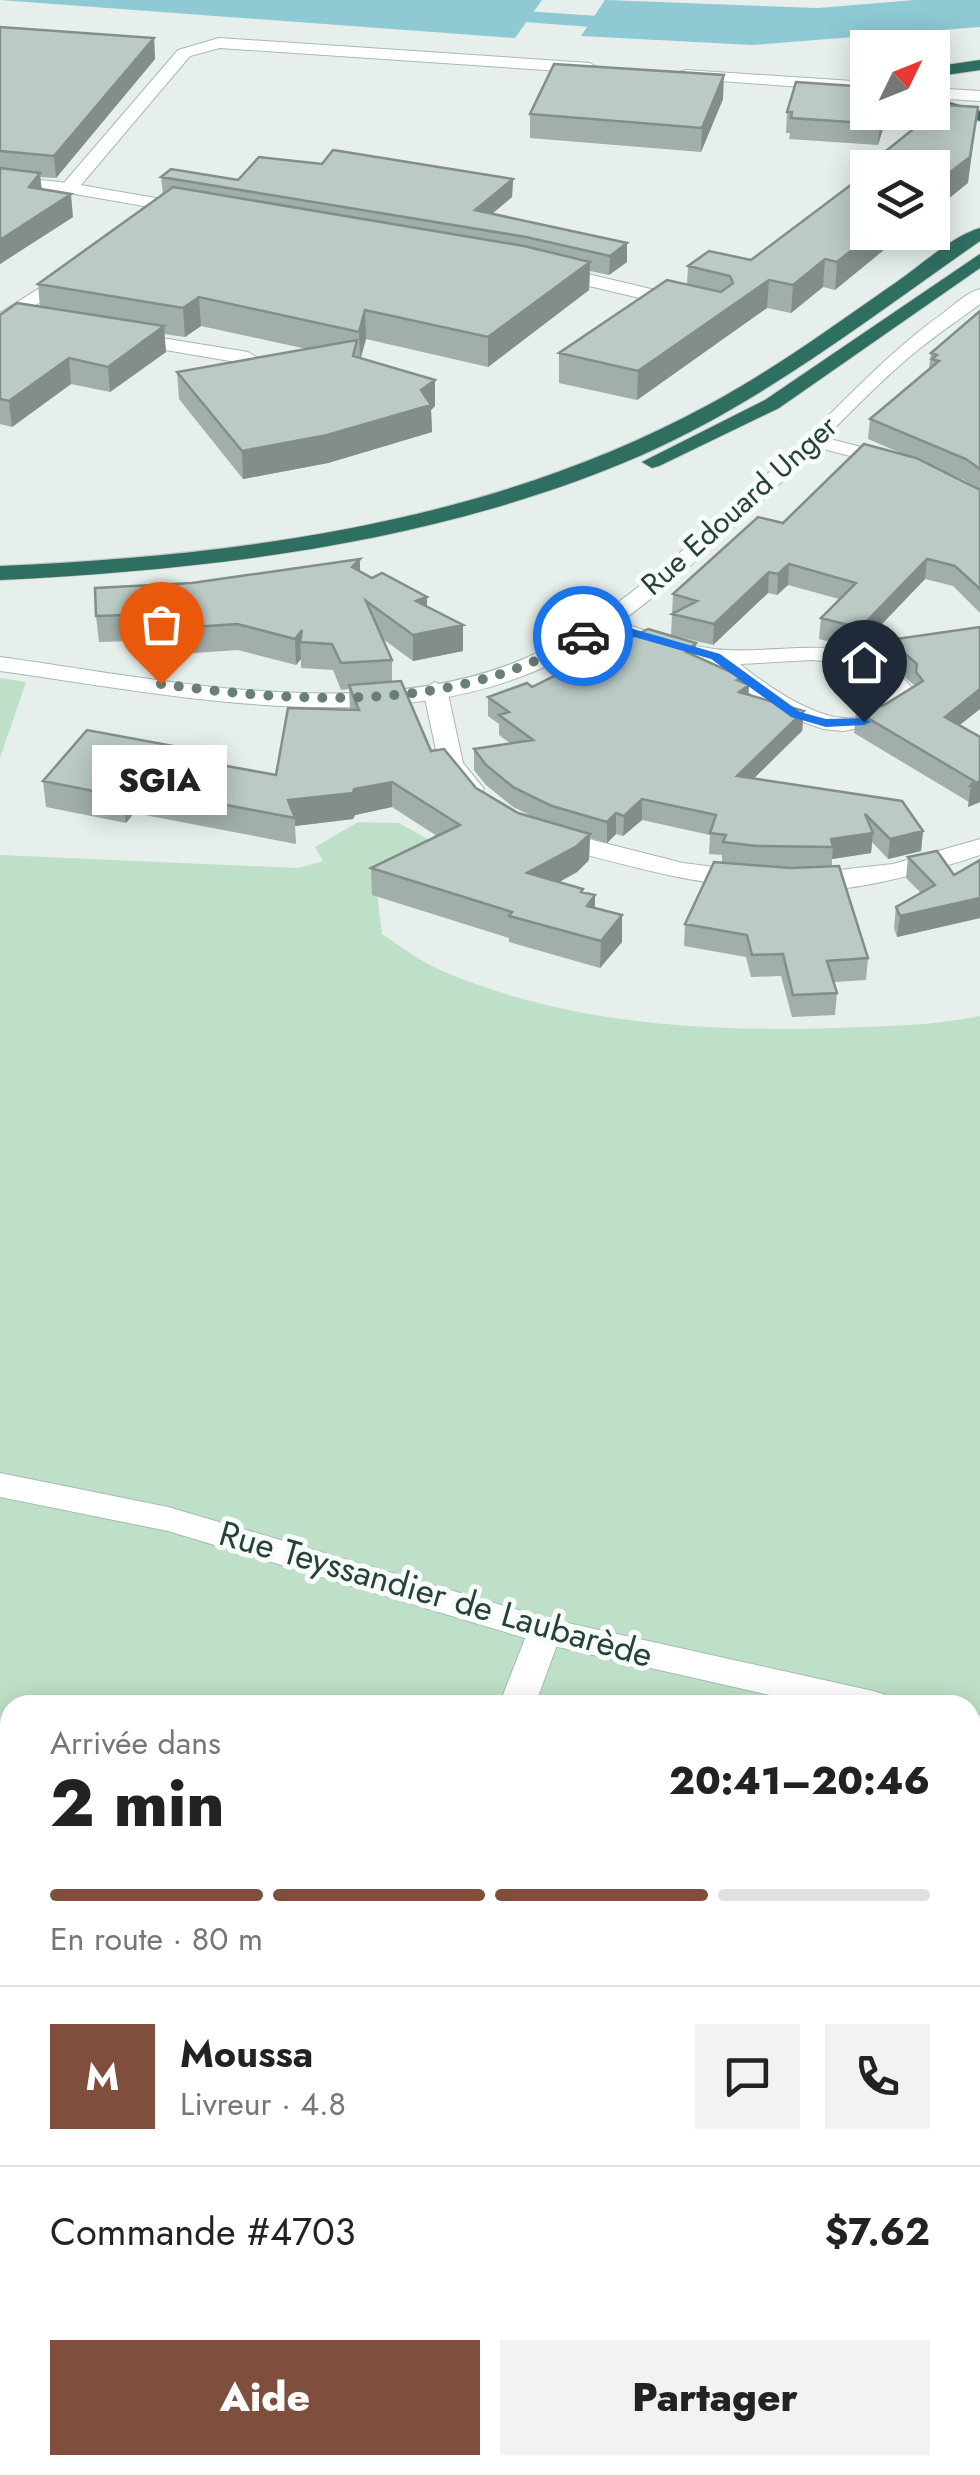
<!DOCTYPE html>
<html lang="fr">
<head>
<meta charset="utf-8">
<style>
	:root { --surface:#fff; --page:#f2f2f2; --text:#222; --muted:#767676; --line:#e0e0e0; --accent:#804e3d }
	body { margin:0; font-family:Jost,sans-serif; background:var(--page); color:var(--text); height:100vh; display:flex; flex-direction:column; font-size:38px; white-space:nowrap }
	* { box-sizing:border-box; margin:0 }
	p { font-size:32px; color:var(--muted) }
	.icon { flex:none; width:55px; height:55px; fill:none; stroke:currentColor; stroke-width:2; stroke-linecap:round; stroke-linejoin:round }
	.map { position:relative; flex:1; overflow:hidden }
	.panel { position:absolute; left:0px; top:1695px; width:980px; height:780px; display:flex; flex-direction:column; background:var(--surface); border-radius:30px 30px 0 0; box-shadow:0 5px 25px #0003 }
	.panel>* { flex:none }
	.needle { width:65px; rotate:47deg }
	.controls { position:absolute; left:850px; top:30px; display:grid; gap:20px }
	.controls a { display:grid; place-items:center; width:100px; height:100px; border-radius:0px; background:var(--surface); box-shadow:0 5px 25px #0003; font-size:50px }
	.pin { position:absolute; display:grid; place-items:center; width:85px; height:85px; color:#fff; margin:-102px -42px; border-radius:50% 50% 50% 0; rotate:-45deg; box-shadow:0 0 10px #0007 }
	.pin .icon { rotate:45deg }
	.courier { position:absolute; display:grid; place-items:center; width:100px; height:100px; margin:-50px; border:8px solid #1a73e8; border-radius:50%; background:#fff; color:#222; box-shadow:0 2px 12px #0007 }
	.bubble { position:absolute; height:70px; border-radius:0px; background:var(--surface); box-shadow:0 5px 25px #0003; font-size:32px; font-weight:800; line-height:70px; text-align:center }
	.head em { font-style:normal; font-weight:800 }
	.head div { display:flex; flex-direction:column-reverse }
	.head { display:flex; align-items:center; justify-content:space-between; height:170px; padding:0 50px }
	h1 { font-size:65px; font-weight:800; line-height:75px }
	.bar { display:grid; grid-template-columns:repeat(4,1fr); gap:15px 10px; align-content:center; height:120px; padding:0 50px }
	.bar i { height:12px; border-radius:8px; background:var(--line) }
	.bar .selected { background:var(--accent) }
	.bar p { grid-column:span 4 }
	.line { display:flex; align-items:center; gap:25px; padding:0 50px; border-top:2px solid var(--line) }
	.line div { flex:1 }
	.round { display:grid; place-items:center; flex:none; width:105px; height:105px; border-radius:0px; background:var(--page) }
	.primary-button { display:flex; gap:20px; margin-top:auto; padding:20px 50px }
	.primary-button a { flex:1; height:115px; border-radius:0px; background:var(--accent); color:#fff; font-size:40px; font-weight:800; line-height:115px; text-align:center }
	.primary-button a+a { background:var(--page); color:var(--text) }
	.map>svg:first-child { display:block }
	.green { fill:#bfe0c8; fill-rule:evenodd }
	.water { fill:#8ec9d4 }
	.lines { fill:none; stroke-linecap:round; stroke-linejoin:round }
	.canal { fill:#8ec9d4; fill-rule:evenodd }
	.street-casing { stroke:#a8b8b2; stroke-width:2 }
	.secondary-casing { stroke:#a4bbb3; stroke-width:2 }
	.highway-casing { stroke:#c2cac8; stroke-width:2 }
	.street { fill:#fff; fill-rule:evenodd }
	.secondary { fill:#fff; fill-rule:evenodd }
	.highway { fill:#2f6f62; fill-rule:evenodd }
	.wall { fill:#a1aea9; fill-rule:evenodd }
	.shaded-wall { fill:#838d89 }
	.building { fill:#bbcac4; stroke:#838d89; stroke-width:2.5 }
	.route { fill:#1a73e8 }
	.done { stroke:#687f78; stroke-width:10; stroke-dasharray:0 18 }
	.labels { text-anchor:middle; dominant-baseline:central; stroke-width:10; stroke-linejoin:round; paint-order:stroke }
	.far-street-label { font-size:30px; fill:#24423a; stroke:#f7fbf9 }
	.street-label { font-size:35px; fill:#24423a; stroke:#f7fbf9 }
</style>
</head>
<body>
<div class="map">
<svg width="980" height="2475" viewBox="0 0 980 2475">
	<rect width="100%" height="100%" fill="#e6efeb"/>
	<path class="green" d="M0 678 26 682 0 758Z
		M358 822 399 823 444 848 377 893 382 934C400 946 420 961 440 970 565 1024 702 1032 836 1028 885 1026 932 1026 980 1016V2475H0V855L299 868 323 861 315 847ZM10 1705H970V2465H10Z"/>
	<path class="water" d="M0 0H542L515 38Z
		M605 0 818 8 915 0H980V27L753 45 581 36Z"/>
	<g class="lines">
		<path class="canal" d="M477 8 644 19 654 25 644 31 470 18 467 14 470 10Z"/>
		<g class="street-casing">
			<path id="street" d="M0 176 69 183 190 204 199 209 190 214 69 193 0 186Z
				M550 265 693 299 695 303 686 309 543 275V267Z
				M73 267 80 269V277L0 328V313Z
				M125 332 248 352 258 358 248 364 118 342V334Z
				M814 435 901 457 904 461 894 467 807 445 804 441Z
				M602 617C640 627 675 644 714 649 781 657 863 625 912 688L901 711 880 724 843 731 823 729 775 712 708 662 594 629 591 624ZM812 660C844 662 864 669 888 689 862 756 772 690 740 664Z
				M435 682 447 689 463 763 484 789 481 794H463L439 764 423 689Z
				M553 830 683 863 747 871 760 879C741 901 578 852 544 843L540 838 544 833Z
				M980 839V855C949 866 811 907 790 882L803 874 893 864Z
				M545 1618 557 1622 562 1631 535 1705H499L528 1631 533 1622Z
				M130 2465H177L173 2475H126Z"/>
		</g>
		<g class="secondary-casing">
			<path id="secondary" d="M219 38 590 63 598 68 590 73 220 48 190 56 75 192H63V184L178 50Z
				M686 70 868 82V92L680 78V72Z
				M932 88 980 91V101L932 98Z
				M980 289V304C956 322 930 339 907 359 850 408 801 466 745 517 688 568 627 625 559 660 394 744 174 695 0 671V657C167 680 378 728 537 653 622 612 722 516 792 451 842 404 886 354 942 314 954 305 966 293 980 289Z
				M0 1473 168 1507 545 1618 873 1691 886 1695 891 1705H814L545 1644 168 1531 0 1497Z
				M970 1713 980 1715V1743L970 1741Z"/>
		</g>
		<g class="highway-casing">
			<path id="highway" d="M980 60V70L932 77V67Z
				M932 97 980 111V121L932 107Z
				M980 228V241C871 317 764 401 642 455 439 543 218 569 0 580V566C244 555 490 523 708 405 775 369 836 324 898 281 923 264 952 236 980 228Z
				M980 254V268L779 408 659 466 652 468 642 462 765 400Z"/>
		</g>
		<use href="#street" class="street"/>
		<use href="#secondary" class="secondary"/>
		<use href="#highway" class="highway"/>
	</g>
	<path class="wall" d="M0 27 154 38 155 59 56 178 40 177 42 189 73 217 0 264Z
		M723 99 701 152 530 138V114Z
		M787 112H888L878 145 789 139 790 133H786Z
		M322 164 513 179 512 197 493 213 627 243V262L609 275 590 271 589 290 488 367 366 339 360 358 435 406 431 410 432 432 328 463 243 479 179 399 177 372 307 349 201 326 185 337 164 334 166 352 110 392 71 384 12 427 0 424V315L40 307 38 284 163 195 161 177 238 180Z
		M868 172 835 290 823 287 791 313 767 308 637 400 559 383V353L687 284 688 266 751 260Z
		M980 311V613L953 586 925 579 858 649 819 639 821 618 839 599 788 585 777 595 768 593 713 645 671 635 673 594 783 523 910 457 868 439 870 419 929 368 931 353ZM927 464 964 480 979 490Z
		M360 559V571L372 578 427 597V606L463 651 413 661 383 639 392 660V682L431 751 476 788 518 813 536 818 513 807 486 785 474 770V749L511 744 499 735V724L488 716V697L695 656 749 685 748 695 804 711 802 731 754 778 923 831 921 851 888 859 872 842 871 853 832 859V867L868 958 866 980 834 982 837 993 835 1015 792 1017 781 976 751 977 746 957 684 946 685 924 722 862V855L709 854 710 835 642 820 623 836 616 834 607 843 590 838 589 860 577 872 559 882 583 889V892L595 895V908L622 915V942L600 968 509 942V938L372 895 371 868 437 836 392 807 355 815 353 819 295 826 296 844 134 813 126 823 46 807 43 781 206 752V762L276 775 350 710 349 689 341 690 333 670 301 668V659L296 665 238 650 166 655 164 640 99 642 96 616 192 583Z
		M889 640 980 709 959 725 980 737V802L968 807 969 802 854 733 856 711 884 705 914 687V685L887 662Z
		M908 857 954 875 980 860V918L897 937 894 928 896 907 921 893 906 878Z"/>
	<path class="shaded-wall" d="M154 38 155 59 56 178 54 156Z
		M724 75 723 99 701 152 702 128Z
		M978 107 968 183 932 212V186Z
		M883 112H888L878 145 880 124Z
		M40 173 42 196 29 187Z
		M513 179 512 197 475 228V210Z
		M71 194 73 217 0 264V240Z
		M874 232H906L835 290 837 262Z
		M627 243V262L609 275 610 256Z
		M825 259 823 287 791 313 793 285Z
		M590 262 589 290 488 367V337Z
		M769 280 767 308 637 400 638 371Z
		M199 297 201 326 185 337 183 308Z
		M365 310 366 339 360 361 359 332Z
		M164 326 166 352 110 392 108 367Z
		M69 358 71 384 12 427 9 401Z
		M435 380V406L431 410 432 432 328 463 243 479 242 451 421 390Z
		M360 559V584L352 567Z
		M927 559 925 579 858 649 860 628Z
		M789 564 788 585 777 595 778 574Z
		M769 572 768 593 713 645 714 624Z
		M427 597V622L416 601Z
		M463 625V651L413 661V635Z
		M302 630 300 642 301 659 296 665 295 639Z
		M696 643 695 662 686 652Z
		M742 677 741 690 749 685 748 705 738 712 737 680Z
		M980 689V709L942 739 945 717Z
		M804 711 802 731 736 796 737 776Z
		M980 781V802L968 807 971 785Z
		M392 782V807L355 815 353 819 295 826V818L288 800Z
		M131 787 134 813 126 823 123 797Z
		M642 799V820L623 836 624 816Z
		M616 813V834L607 843V822Z
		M923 831 921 851 888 859 890 839Z
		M873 833 871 853 832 859 833 847 831 839Z
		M590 834 589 860 577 872 527 900V873Z
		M595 895V922L587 906Z
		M980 898V918L897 937 900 916Z
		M622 915V942L600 968 601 941Z"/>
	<path class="building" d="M0 27 154 38 54 156 0 151Z
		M554 64 724 75 702 128 530 114Z
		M796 82 868 87V112H883L880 124 791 118 792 112H787Z
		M943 105 978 107 970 157 932 186V168H873L877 165 871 163Z
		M333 150 513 179 475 210 627 243 610 256 526 237 161 177 171 169 238 180 259 157 322 164Z
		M0 168 40 173 29 187 71 194 0 240Z
		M868 172V232H874L837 262 825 259 793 285 769 280 638 371 559 353 667 280 721 292 733 283 730 276 688 266 709 251 751 260Z
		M173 187 524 246 590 262 488 337 365 310 359 332 199 297 183 308 38 284Z
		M17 303 164 326 108 367 69 358 9 401 0 399V315Z
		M980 311V469L966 459 870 419 939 361 932 359 937 355 931 353Z
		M357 340 353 356 435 380 421 390 431 405 327 435 242 451 177 372Z
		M864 444 916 458 980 490V589L955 566 927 559 860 628 821 618 856 583 789 564 778 574 769 572 714 624 672 614 697 601 673 594 758 517 783 523Z
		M360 559 352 567 372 578 382 573 427 597 416 601 463 625 413 635 366 601 392 660 341 663 332 644 300 642 302 630 295 639 237 624 164 629 162 614 96 616 95 588 192 583Z
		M980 627V689L945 717 980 737V781L971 785 974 781 856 711 884 705 923 681 916 672 917 664 889 640Z
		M648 629 696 643 686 652 742 677 737 680 749 685 739 692 804 711 737 776 902 801 923 831 890 839 865 814 873 833 831 839 833 847 757 846 723 842 726 835 710 833 716 815 642 799 624 816 616 813 607 822 552 806 513 787 486 765 474 749 533 740 499 715 509 712 488 697 527 683 532 687Z
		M401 681 431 751 444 749 476 788 518 813 590 834 577 846 527 873 583 889 581 892 595 895 587 906 622 915 601 941 509 916 512 912 371 868 460 825 392 782 354 789 353 793 288 800 295 818 131 787 123 797 43 781 87 730 206 752 199 761 276 775 288 708 359 710 349 685Z
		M937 851 954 875 980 860V898L900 916 896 907 935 885 908 857Z
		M714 862 791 868 839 866 868 958 827 961 837 993 793 995 783 954 752 955 747 935 685 924Z"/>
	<path class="route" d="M602 620 720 654 800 712 826 719 864 718 871 722 864 725 826 727 791 717 711 659 603 628 587 638 576 636Z"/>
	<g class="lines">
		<path class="done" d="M161 684C301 703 457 714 583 636"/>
	</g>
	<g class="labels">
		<g class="far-street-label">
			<text transform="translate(739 505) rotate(-42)">Rue Edouard Unger</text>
		</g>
		<g class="street-label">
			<text transform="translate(436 1594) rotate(16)">Rue Teyssandier de Laubarède</text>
		</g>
	</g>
</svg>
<div class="controls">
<a><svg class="needle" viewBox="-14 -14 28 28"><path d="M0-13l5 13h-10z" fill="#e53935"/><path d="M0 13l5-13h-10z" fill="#767676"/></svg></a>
<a><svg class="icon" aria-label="layers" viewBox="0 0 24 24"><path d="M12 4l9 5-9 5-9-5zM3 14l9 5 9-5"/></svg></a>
</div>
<div class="pin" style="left:161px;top:684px;background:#ea580c"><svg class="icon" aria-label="bag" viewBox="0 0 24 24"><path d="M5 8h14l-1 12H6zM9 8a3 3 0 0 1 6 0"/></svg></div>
<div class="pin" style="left:864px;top:722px;background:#1f2937"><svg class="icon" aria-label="home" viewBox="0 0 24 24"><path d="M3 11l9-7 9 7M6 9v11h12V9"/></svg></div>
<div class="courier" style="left:583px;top:636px"><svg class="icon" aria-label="car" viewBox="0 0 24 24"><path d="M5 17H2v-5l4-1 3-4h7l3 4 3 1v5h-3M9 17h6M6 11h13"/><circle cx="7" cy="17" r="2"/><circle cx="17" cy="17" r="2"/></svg></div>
<div class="bubble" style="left:92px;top:745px;width:135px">SGIA</div>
<section class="panel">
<div class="head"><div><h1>2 min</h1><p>Arrivée dans</p></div><em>20:41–20:46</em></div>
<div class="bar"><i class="selected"></i><i class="selected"></i><i class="selected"></i><i></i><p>En route · 80 m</p></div>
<div class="line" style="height:180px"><b class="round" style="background:var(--accent);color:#fff">M</b><div><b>Moussa</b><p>Livreur · 4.8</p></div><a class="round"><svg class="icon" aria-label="chat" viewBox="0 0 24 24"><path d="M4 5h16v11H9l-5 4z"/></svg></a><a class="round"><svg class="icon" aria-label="phone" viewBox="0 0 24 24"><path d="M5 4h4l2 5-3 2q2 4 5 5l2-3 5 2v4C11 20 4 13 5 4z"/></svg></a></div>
<div class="line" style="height:130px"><div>Commande #4703</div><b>$7.62</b></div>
<div class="primary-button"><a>Aide</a><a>Partager</a></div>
</section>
</div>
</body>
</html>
